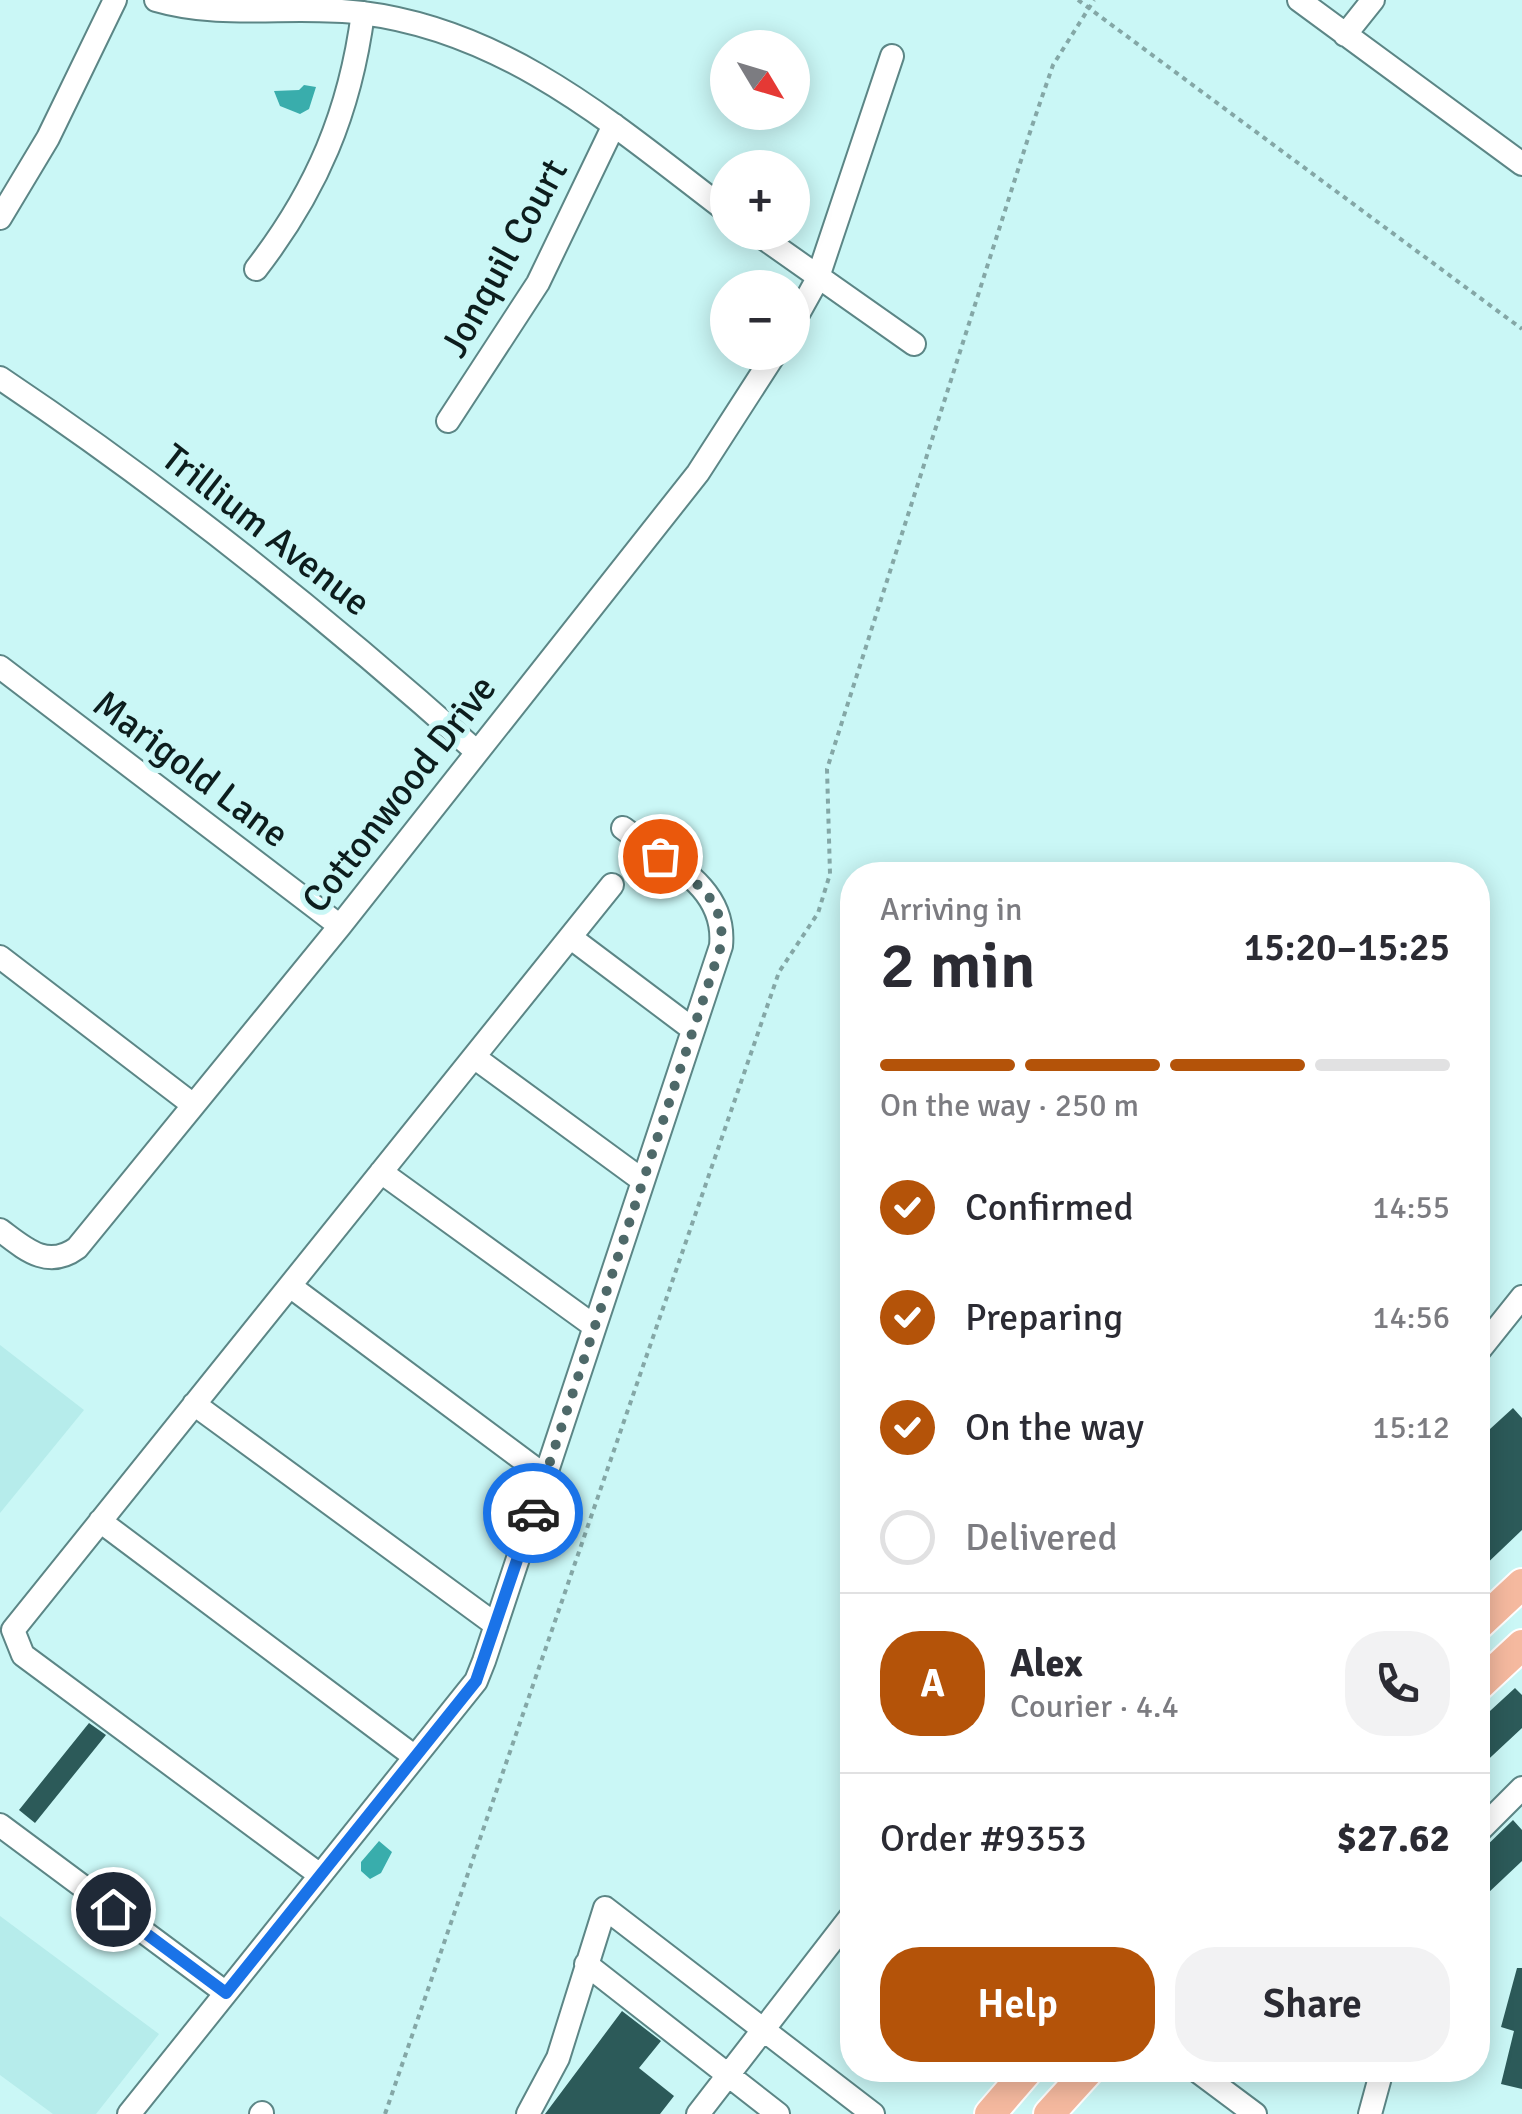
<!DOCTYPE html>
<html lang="en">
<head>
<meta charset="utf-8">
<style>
	:root { --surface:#fff; --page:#f2f2f3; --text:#2b2b33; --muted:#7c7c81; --line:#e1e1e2; --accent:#b45309 }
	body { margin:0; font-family:Signika,sans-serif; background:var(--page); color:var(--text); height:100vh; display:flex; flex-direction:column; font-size:38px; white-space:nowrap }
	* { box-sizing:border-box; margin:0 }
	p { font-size:32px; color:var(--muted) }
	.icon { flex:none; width:55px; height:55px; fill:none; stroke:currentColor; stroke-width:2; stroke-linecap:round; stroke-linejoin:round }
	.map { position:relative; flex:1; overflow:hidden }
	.side { position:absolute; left:840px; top:862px; width:650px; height:1220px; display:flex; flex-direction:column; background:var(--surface); border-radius:40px; box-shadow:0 5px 25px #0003 }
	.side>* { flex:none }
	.needle { width:65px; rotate:128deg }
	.buttons { position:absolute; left:710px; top:30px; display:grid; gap:20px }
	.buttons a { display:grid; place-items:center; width:100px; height:100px; border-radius:50%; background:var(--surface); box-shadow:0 5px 25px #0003; font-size:50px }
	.pin { position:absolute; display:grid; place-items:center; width:85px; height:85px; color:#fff; margin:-42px; border:5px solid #fff; border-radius:50%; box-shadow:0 2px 10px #0007 }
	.courier { position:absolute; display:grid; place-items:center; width:100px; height:100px; margin:-50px; border:8px solid #1a73e8; border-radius:50%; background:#fff; color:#222; box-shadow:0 2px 12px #0007 }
	.summary em { font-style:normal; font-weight:600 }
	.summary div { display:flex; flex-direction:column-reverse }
	.summary { display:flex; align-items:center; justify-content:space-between; height:170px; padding:0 40px }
	h1 { font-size:65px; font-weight:600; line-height:75px }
	.bar { display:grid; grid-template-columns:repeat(4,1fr); gap:15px 10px; align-content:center; height:120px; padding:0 40px }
	.bar i { height:12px; border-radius:8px; background:var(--line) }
	.bar .on { background:var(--accent) }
	.bar p { grid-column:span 4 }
	.line { display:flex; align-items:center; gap:25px; padding:0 40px; border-top:2px solid var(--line) }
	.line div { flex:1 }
	.round { display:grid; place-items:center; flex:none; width:105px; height:105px; border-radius:40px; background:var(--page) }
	ol { padding:0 40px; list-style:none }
	li { display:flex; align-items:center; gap:30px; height:110px }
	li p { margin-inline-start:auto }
	li .icon { padding:10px; border-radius:50%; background:var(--accent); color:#fff; stroke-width:4 }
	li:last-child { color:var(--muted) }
	li i { width:55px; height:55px; border:5px solid var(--line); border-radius:50% }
	.action { display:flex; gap:20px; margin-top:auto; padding:20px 40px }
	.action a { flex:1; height:115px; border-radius:40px; background:var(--accent); color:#fff; font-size:40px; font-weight:600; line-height:115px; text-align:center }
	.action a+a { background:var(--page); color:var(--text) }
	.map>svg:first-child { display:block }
	.built { fill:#b6eceb }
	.water { fill:#39adac }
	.building { fill:#2c5a59 }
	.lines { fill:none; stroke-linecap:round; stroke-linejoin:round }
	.minor-casing { stroke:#5c8686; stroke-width:26 }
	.major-casing { stroke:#fff; stroke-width:34 }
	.path { stroke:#84a7a6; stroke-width:4; stroke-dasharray:5 5; stroke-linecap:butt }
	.minor { stroke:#fff; stroke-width:22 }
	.major { stroke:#f5b99f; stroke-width:30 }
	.done { stroke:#4e6969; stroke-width:10; stroke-dasharray:0 18 }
	.route { stroke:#1a73e8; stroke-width:12 }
	.labels { text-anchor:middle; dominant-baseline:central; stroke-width:10; stroke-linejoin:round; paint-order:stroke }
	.street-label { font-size:38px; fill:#0c1d1d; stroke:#caf7f6 }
</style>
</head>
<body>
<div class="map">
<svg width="1522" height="2114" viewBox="0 0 1522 2114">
	<rect width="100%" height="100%" fill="#caf7f6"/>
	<path class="built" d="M0 1345 84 1410 0 1513Z
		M0 1916 159 2034 96 2114H53L0 2075Z"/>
	<path class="water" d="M304 85 316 87 309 109 300 114 280 106 274 91 299 90Z
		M379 1841 392 1852 381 1873 370 1879 361 1871V1862Z"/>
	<path class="building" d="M1513 1408 1522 1418V1530L1478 1572V1440Z
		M1515 1688 1522 1695V1728L1478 1769V1722Z
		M89 1723 106 1735 35 1823 19 1810Z
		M1513 1820 1522 1830V1861L1487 1894 1478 1884V1854Z
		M1517 1968H1522V2089L1501 2084 1514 2031 1501 2027Z
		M622 2011 661 2041 639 2068 674 2096 660 2114H545Z"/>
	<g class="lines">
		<g class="minor-casing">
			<path id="minor" d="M156 0C224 20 294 4 362 13 508 31 615 126 728 212
				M1299 0 1522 164
				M1345 35 1373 0
				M0 218 48 138 115 0
				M755 232 914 344
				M256 269C317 190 350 112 363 13
				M792 325 817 280 892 56
				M0 378C169 491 326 617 477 752
				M448 421 538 283 614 125
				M0 667 340 926
				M570 937 691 1028
				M0 957 192 1104
				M474 1057 642 1180
				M381 1172 594 1326
				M0 1230C24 1248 47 1270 77 1248L340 926 698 473 776 352
				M290 1286 545 1476
				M1478 1352 1522 1297
				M194 1404 496 1625
				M100 1521 415 1757
				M0 1825 226 1993
				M1478 1832 1522 1788
				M320 1875 23 1655 13 1630 612 885
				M586 1964 778 2114
				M1196 2070 1255 2114
				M129 2114 476 1681 484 1661 721 946C727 885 666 861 623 828
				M261 2114 262 2113
				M528 2114 558 2058 605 1908 873 2114
				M698 2114 852 1915
				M1370 2114 1382 2070"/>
		</g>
		<g class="major-casing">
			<path id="major" d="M1478 1625 1522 1584
				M1478 1686 1522 1645
				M990 2114 1028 2070
				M1049 2114 1089 2070"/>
		</g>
		<path class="path" d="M1078 0 1522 329
			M385 2114 779 972 818 913 830 874 827 769 1031 129 1053 65 1094 0"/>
		<use href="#minor" class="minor"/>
		<use href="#major" class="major"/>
	</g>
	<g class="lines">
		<path class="done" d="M533 1513 721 946C726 898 696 883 660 856"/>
		<path class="route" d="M113 1909 226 1993 476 1681 533 1513"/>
	</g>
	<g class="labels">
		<g class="street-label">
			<text transform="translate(504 258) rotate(-61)">Jonquil Court</text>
			<text transform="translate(266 530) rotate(38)">Trillium Avenue</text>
			<text transform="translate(191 769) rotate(37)">Marigold Lane</text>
			<text transform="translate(399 794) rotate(-52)">Cottonwood Drive</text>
		</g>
	</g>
</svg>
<div class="buttons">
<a><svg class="needle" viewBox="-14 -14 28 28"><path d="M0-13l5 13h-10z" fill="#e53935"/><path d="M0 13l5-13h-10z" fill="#7c7c81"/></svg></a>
<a>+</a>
<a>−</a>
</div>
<div class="pin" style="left:660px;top:856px;background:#ea580c"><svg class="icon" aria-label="bag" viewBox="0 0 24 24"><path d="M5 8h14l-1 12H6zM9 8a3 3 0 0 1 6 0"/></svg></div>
<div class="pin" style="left:113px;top:1909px;background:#1f2937"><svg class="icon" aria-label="home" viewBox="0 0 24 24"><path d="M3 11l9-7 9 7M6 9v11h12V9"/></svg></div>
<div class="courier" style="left:533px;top:1513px"><svg class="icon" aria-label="car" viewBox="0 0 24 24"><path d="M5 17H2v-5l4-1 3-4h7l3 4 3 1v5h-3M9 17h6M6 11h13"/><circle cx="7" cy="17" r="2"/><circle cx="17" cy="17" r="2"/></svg></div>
<section class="side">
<div class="summary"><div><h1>2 min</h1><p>Arriving in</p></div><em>15:20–15:25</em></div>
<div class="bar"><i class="on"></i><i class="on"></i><i class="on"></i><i></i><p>On the way · 250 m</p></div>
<ol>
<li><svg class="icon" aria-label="check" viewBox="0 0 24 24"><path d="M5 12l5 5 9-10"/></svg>Confirmed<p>14:55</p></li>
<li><svg class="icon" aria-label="check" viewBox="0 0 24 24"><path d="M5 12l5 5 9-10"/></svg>Preparing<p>14:56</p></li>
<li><svg class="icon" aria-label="check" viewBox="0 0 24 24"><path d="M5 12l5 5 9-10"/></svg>On the way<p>15:12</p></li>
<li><i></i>Delivered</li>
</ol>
<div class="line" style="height:180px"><b class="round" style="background:var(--accent);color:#fff">A</b><div><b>Alex</b><p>Courier · 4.4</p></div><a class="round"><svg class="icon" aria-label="phone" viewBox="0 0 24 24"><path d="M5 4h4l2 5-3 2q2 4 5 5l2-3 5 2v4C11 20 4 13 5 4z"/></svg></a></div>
<div class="line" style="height:130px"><div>Order #9353</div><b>$27.62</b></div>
<div class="action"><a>Help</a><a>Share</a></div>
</section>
</div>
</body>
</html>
